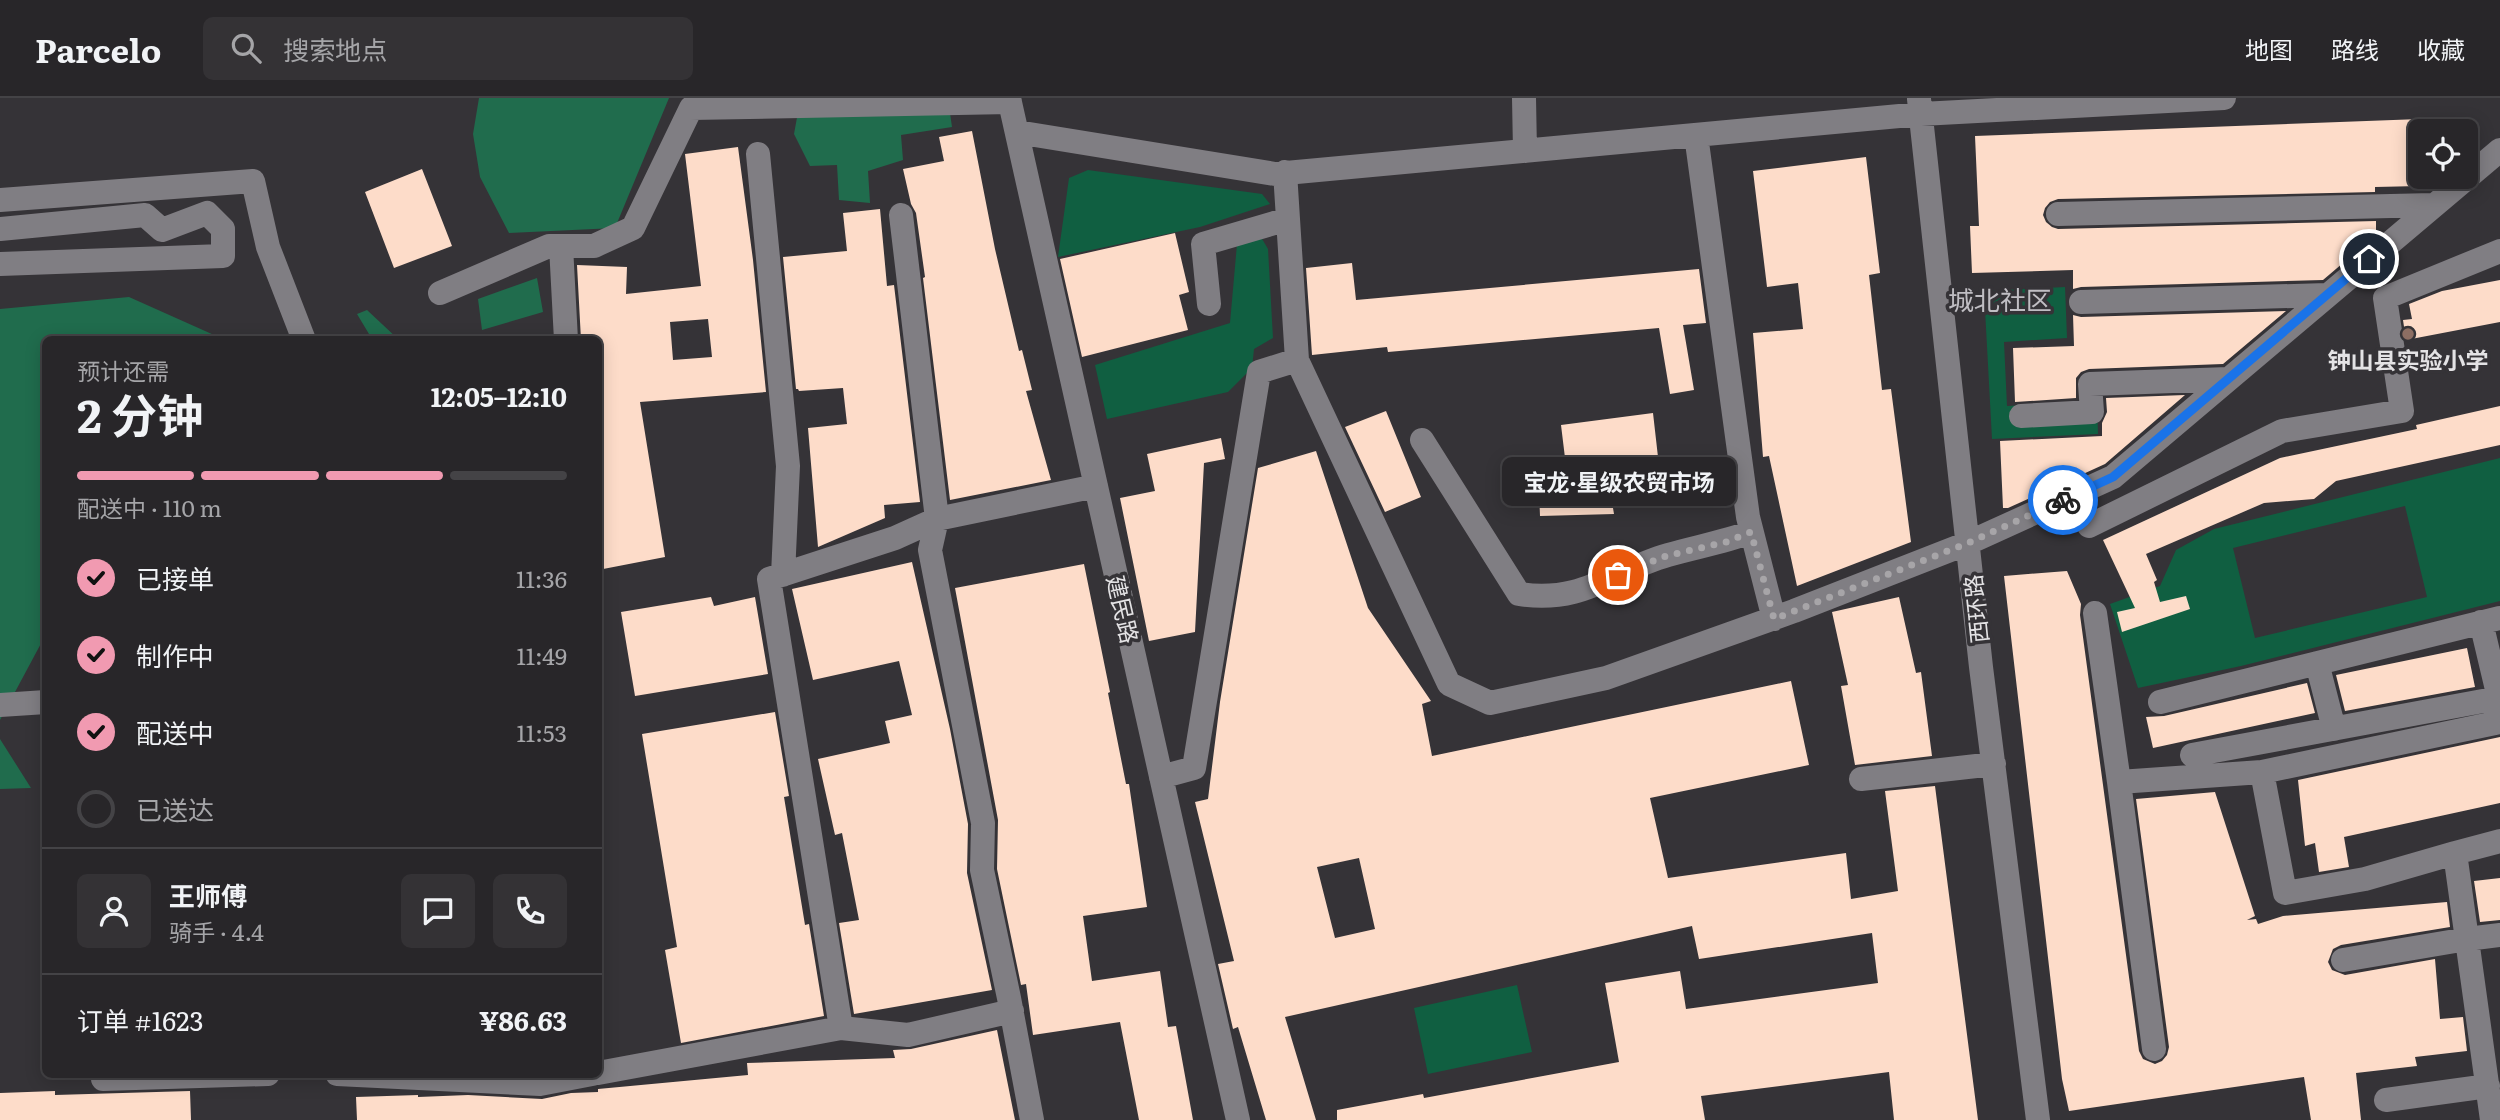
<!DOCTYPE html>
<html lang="zh">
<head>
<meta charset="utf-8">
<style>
	:root { --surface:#282629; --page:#343235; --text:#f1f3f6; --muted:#a5a5a8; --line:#444346; --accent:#f19ab1 }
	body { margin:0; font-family:Literata,"Noto Sans SC",serif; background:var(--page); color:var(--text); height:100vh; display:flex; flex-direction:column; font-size:26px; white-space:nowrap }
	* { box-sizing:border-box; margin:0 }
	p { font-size:23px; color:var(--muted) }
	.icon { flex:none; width:38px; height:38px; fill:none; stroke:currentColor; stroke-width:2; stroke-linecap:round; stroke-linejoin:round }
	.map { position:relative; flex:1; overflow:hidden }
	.panel { position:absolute; left:42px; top:238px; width:560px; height:742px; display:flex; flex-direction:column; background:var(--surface); border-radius:10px; box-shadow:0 4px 18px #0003,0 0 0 2px var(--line) }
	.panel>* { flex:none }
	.tools { position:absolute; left:2408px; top:21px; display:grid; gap:14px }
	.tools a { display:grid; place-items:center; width:70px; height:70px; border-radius:10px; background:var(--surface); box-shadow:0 4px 18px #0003,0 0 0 2px var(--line); font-size:35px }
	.pin { position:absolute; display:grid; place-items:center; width:60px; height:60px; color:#fff; margin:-30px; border:4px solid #fff; border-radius:50%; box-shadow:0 2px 7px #0007 }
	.courier { position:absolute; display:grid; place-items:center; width:70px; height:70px; margin:-35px; border:5px solid #1a73e8; border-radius:50%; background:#fff; color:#222; box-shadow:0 2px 9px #0007 }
	.bubble { position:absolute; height:49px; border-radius:10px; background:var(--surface); box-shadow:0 4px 18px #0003,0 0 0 2px var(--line); font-size:23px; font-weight:700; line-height:49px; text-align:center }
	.overview em { font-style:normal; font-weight:700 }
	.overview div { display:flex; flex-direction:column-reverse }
	.overview { display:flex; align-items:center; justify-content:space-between; height:119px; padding:0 35px }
	h1 { font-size:46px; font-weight:700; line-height:52px }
	.bar { display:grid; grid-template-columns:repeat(4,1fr); gap:10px 7px; align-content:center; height:84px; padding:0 35px }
	.bar i { height:9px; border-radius:5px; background:var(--line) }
	.bar .selected { background:var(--accent) }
	.bar p { grid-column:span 4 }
	.line { display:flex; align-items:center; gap:18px; padding:0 35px; border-top:2px solid var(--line) }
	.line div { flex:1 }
	.round { display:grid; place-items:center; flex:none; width:74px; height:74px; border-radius:10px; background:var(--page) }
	ol { padding:0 35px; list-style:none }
	li { display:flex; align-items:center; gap:21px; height:77px }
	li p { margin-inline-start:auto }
	li .icon { padding:7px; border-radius:50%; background:var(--accent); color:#111; stroke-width:4 }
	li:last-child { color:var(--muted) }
	li i { width:38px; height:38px; border:4px solid var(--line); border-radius:50% }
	header { display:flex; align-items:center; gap:42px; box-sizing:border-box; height:98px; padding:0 35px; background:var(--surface); border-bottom:2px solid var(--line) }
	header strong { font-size:33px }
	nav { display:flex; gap:38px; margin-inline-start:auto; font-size:24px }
	.search { width:490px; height:63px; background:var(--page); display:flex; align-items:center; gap:18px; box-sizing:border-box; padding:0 24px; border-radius:10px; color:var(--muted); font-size:26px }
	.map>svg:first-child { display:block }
	.green { fill:#105f41; fill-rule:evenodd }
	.forest { fill:#206c4d }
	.building { fill:#fddcc9; fill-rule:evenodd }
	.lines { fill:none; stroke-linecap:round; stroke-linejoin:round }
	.minor { stroke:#807e83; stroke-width:24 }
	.done { stroke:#a7a5a8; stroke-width:7; stroke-dasharray:0 12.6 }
	.route { stroke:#1a73e8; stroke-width:9 }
	.education-dot { fill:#8d6e63; stroke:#353337; stroke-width:2.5 }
	.labels { text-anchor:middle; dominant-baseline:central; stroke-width:7; stroke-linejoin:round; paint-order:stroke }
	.poi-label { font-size:23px; font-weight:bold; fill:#e4e3e5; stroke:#353337 }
	.street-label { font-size:23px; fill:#e4e3e5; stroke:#353337 }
	.quarter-label { font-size:26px; fill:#c0bec3; stroke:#353337 }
</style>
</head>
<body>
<header>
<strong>Parcelo</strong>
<div class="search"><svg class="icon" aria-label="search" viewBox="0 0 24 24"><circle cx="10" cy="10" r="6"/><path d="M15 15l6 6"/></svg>搜索地点</div>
<nav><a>地图</a><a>路线</a><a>收藏</a></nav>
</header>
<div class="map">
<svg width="2500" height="1022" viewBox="0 0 2500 1022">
	<rect width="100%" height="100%" fill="#353337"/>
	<path class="green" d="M1088 72 1262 96 1270 106 1200 129 1058 159 1069 80Z
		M1261 139 1268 151 1273 240 1254 251 1252 270 1228 294 1107 321 1095 267 1230 225 1237 146Z
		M2065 189 2067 240 2004 244 2007 308 2097 304 2098 336 1992 341 1984 193Z
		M2500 360V503L2241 568 2138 590 2110 506 2160 488 2176 452 2214 431ZM2405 408 2427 499 2255 540 2233 450Z
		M1517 887 1532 954 1428 976 1414 910Z"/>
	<path class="forest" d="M479 0H669L615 130 509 135 480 79 473 36Z
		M800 3 950 15 952 29 901 37 903 62 868 73 870 105 839 102 837 67 810 68 794 36Z
		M537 180 543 214 482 232 478 201Z
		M129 199 223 241 46 242 45 538 0 622V211Z
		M367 212 398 241H372L357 216Z
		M0 641 31 690 0 691Z"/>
	<path class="building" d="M2420 21V88L2375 89V94L2058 101 2050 104 2045 110 2043 117 2046 124 2052 129 2058 131 2376 123V137L2323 182 2081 189 2073 191V172L1972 175 1970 128H1979L1975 38Z
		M972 33 995 151 1019 253 1022 252 1032 292 1026 293 1051 382 950 402 923 180 925 179 916 115 911 106 903 71 944 63 939 39Z
		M738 49 753 162 766 294 640 304 665 459 598 472V242H581L577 167 627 169 626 196 701 188 685 56ZM708 221 712 259 673 262 670 224Z
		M1866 59 1880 175 1869 177 1882 292 1891 291 1911 444 1797 488 1769 358 1763 359 1753 235 1803 231 1798 185 1767 189 1753 73Z
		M422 71 452 148 394 170 365 94Z
		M880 111 887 188 894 187 920 404 884 407 885 420 818 449 808 330 847 326 843 290 799 293 798 291H796L783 159 847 153 843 115Z
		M1175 135 1189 194 1179 197 1188 232 1082 259 1060 161Z
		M1352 165 1356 202 1699 171 1706 225 1683 227 1694 292 1670 296 1659 230 1388 254 1387 249 1312 257 1306 170Z
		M2500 182V224L2406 242 2403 222 2412 221 2409 206 2442 193Z
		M2286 213 2223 266 2089 271 2081 274 2076 280V300L2015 304 2013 250 2074 248 2073 217 2081 219Z
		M2185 297 2105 366 2048 392 2039 393V396L2008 410H2003L2000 343 2102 338V325L2107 314 2106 300Z
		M2500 308V347L2336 383 2314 401 2264 405 2146 456 2157 482 2154 484 2160 504 2186 498 2190 511 2122 534 2117 514 2135 510 2103 442 2280 360 2417 331 2416 327Z
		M1386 313 1421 399 1385 414 1345 329Z
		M1653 315 1658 359 1711 357 1714 406 1613 410 1614 416 1540 418 1538 369 1566 368 1561 327Z
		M1221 340 1225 361 1204 365 1195 534 1149 543 1120 400 1155 393 1147 356Z
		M1316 353 1368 510 1431 603 1422 606 1432 658 1791 583 1809 667 1650 700 1668 780 1846 755 1851 801 1898 793 1885 693 1935 688 1978 1022H1894L1889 974 1701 998 1705 1022H1337V1012L1423 996 1424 1000 1619 964 1605 885 1680 873 1686 911 1878 885 1872 835 1699 861 1692 828 1285 919 1316 1022H1266L1238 929 1233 931 1218 866 1234 863 1195 704 1208 701 1220 604 1258 370ZM1359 760 1375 831 1335 840 1317 769Z
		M912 464 950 631 968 726 967 775 992 892 854 916 839 825 859 822 842 735 835 737 818 661 890 645 885 623 912 617 899 563 813 582 792 491Z
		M1084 466 1110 594 1108 595 1126 686H1129L1147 809 1083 818 1092 883 1160 873 1168 929 1176 928 1193 1022H1139L1120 924 1033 937 1026 886 1021 887 997 771 998 722 955 490Z
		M2067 473 2081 506 2080 517 2139 953 2143 961 2155 966 2162 963 2167 957 2169 949 2136 701 2215 694 2255 818 2247 822 2256 821 2258 826 2283 818 2447 804 2450 829 2341 847 2333 851 2328 864 2332 872 2345 877 2435 861 2440 921 2463 919 2467 953 2415 959 2417 968 2356 975 2361 1022H2311L2304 979 2069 1013 2062 981 2004 478Z
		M711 499 714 508 755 499 768 576 635 598 621 514Z
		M1899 499 1916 575 1921 574 1932 658 1855 667 1841 588 1848 587 1832 514Z
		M2467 550 2475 589 2345 613 2336 577Z
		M2307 585 2315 615 2153 650 2146 619 2164 618Z
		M775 614 789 698 784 699 805 827 809 826 824 918 681 945 665 852 677 849 642 636Z
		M2500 639V705L2344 739 2349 769 2319 774 2315 745 2305 748 2298 682Z
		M2500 780V822L2480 824 2474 783Z
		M997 932 1015 1022H357L356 999 418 997V999L468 997 542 1001 571 995 598 994V991L748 977 747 965 895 960 893 952 911 951Z
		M55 993V997L190 993 191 1022H0V995Z"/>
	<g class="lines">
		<path class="minor" d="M1009 0 1238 1022
			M1524 0 1525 53
			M1919 1 1981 569 2038 1022
			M1017 34 1275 76 1921 16 2224 0
			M1696 37 1748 419 1774 521
			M758 56 788 368 783 477
			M1285 74 1297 262 1449 586 1490 605 1606 580 1794 513 1968 445 2113 379 2500 52
			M0 102 253 83 268 149 304 242
			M2058 116 2433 107
			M901 117 937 421 930 452 983 725 982 772 1009 900 1032 1022
			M0 131 145 117 162 132 207 115 223 131V158L0 166
			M561 148 566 242
			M440 195 549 148H594L633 130 691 10 1010 4
			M2081 204 2327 197
			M1209 206 1203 146 1288 121
			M2021 318 2092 314 2090 286 2228 281
			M1422 342 1519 496C1583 506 1612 473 1668 457 1696 449 1724 444 1751 434
			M2089 428 2282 333 2402 313 2385 200 2500 153
			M2095 515 2119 684
			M2317 565 2334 631
			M2160 604 2500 520
			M0 607 46 604
			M2192 657 2499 600 2481 524
			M2262 674 2500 624
			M1161 679 1194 670 1259 274 1297 262
			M1861 681 1994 666
			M2343 862 2467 841 2500 837
			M841 930 908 937 1012 913
			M2154 951 2119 684 2262 674 2285 795 2365 781 2455 755
			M598 975 841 930 769 481 895 440 937 421 1096 388
			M337 976 540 986 592 976
			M103 981 268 976
			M2386 1002 2488 988
			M2492 1022 2455 755 2500 743"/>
	</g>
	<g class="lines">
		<path class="done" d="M1618 477 1666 458 1726 444 1751 434 1774 521 1968 445 2063 402"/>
		<path class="route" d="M2063 402 2113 379 2369 161"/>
	</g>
	<circle class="education-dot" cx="2408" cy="236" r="7"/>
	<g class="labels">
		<g class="poi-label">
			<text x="2408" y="261">钟山县实验小学</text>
		</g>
		<g class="street-label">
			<text transform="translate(1124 511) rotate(77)">建民路</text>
			<text transform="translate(1975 511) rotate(-96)">西环路</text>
		</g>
		<g class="quarter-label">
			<text x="2000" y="200">城北社区</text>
		</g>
	</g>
</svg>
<div class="tools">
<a><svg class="icon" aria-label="locate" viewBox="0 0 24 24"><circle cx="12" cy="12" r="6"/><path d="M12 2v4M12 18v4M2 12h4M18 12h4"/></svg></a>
</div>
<div class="pin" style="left:1618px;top:477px;background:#ea580c"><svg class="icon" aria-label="bag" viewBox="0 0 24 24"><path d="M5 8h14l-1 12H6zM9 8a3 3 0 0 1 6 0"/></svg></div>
<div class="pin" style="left:2369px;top:161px;background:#1f2937"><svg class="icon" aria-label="home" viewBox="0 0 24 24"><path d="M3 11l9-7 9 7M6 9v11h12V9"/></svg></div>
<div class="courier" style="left:2063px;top:402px"><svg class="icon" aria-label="bike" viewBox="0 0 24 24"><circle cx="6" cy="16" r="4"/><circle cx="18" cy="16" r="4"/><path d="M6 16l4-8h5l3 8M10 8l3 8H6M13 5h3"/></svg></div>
<div class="bubble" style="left:1502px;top:359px;width:234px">宝龙·星级农贸市场</div>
<section class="panel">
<div class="overview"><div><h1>2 分钟</h1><p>预计还需</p></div><em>12:05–12:10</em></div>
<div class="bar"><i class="selected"></i><i class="selected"></i><i class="selected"></i><i></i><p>配送中 · 110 m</p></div>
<ol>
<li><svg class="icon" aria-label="check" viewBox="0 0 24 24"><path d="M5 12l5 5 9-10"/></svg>已接单<p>11:36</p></li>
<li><svg class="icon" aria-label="check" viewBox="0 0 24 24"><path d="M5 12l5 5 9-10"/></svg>制作中<p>11:49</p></li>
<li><svg class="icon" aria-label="check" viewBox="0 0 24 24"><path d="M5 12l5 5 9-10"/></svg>配送中<p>11:53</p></li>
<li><i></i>已送达</li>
</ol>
<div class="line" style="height:126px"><a class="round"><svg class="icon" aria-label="person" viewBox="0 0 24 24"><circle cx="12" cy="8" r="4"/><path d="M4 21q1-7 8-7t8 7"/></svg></a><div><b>王师傅</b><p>骑手 · 4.4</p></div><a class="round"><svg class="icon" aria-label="chat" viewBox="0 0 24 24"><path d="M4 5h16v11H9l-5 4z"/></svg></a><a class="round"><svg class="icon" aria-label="phone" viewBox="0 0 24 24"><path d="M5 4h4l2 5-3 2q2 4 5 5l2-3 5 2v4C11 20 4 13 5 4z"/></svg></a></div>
<div class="line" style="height:91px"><div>订单 #1623</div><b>¥86.63</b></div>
</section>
</div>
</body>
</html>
